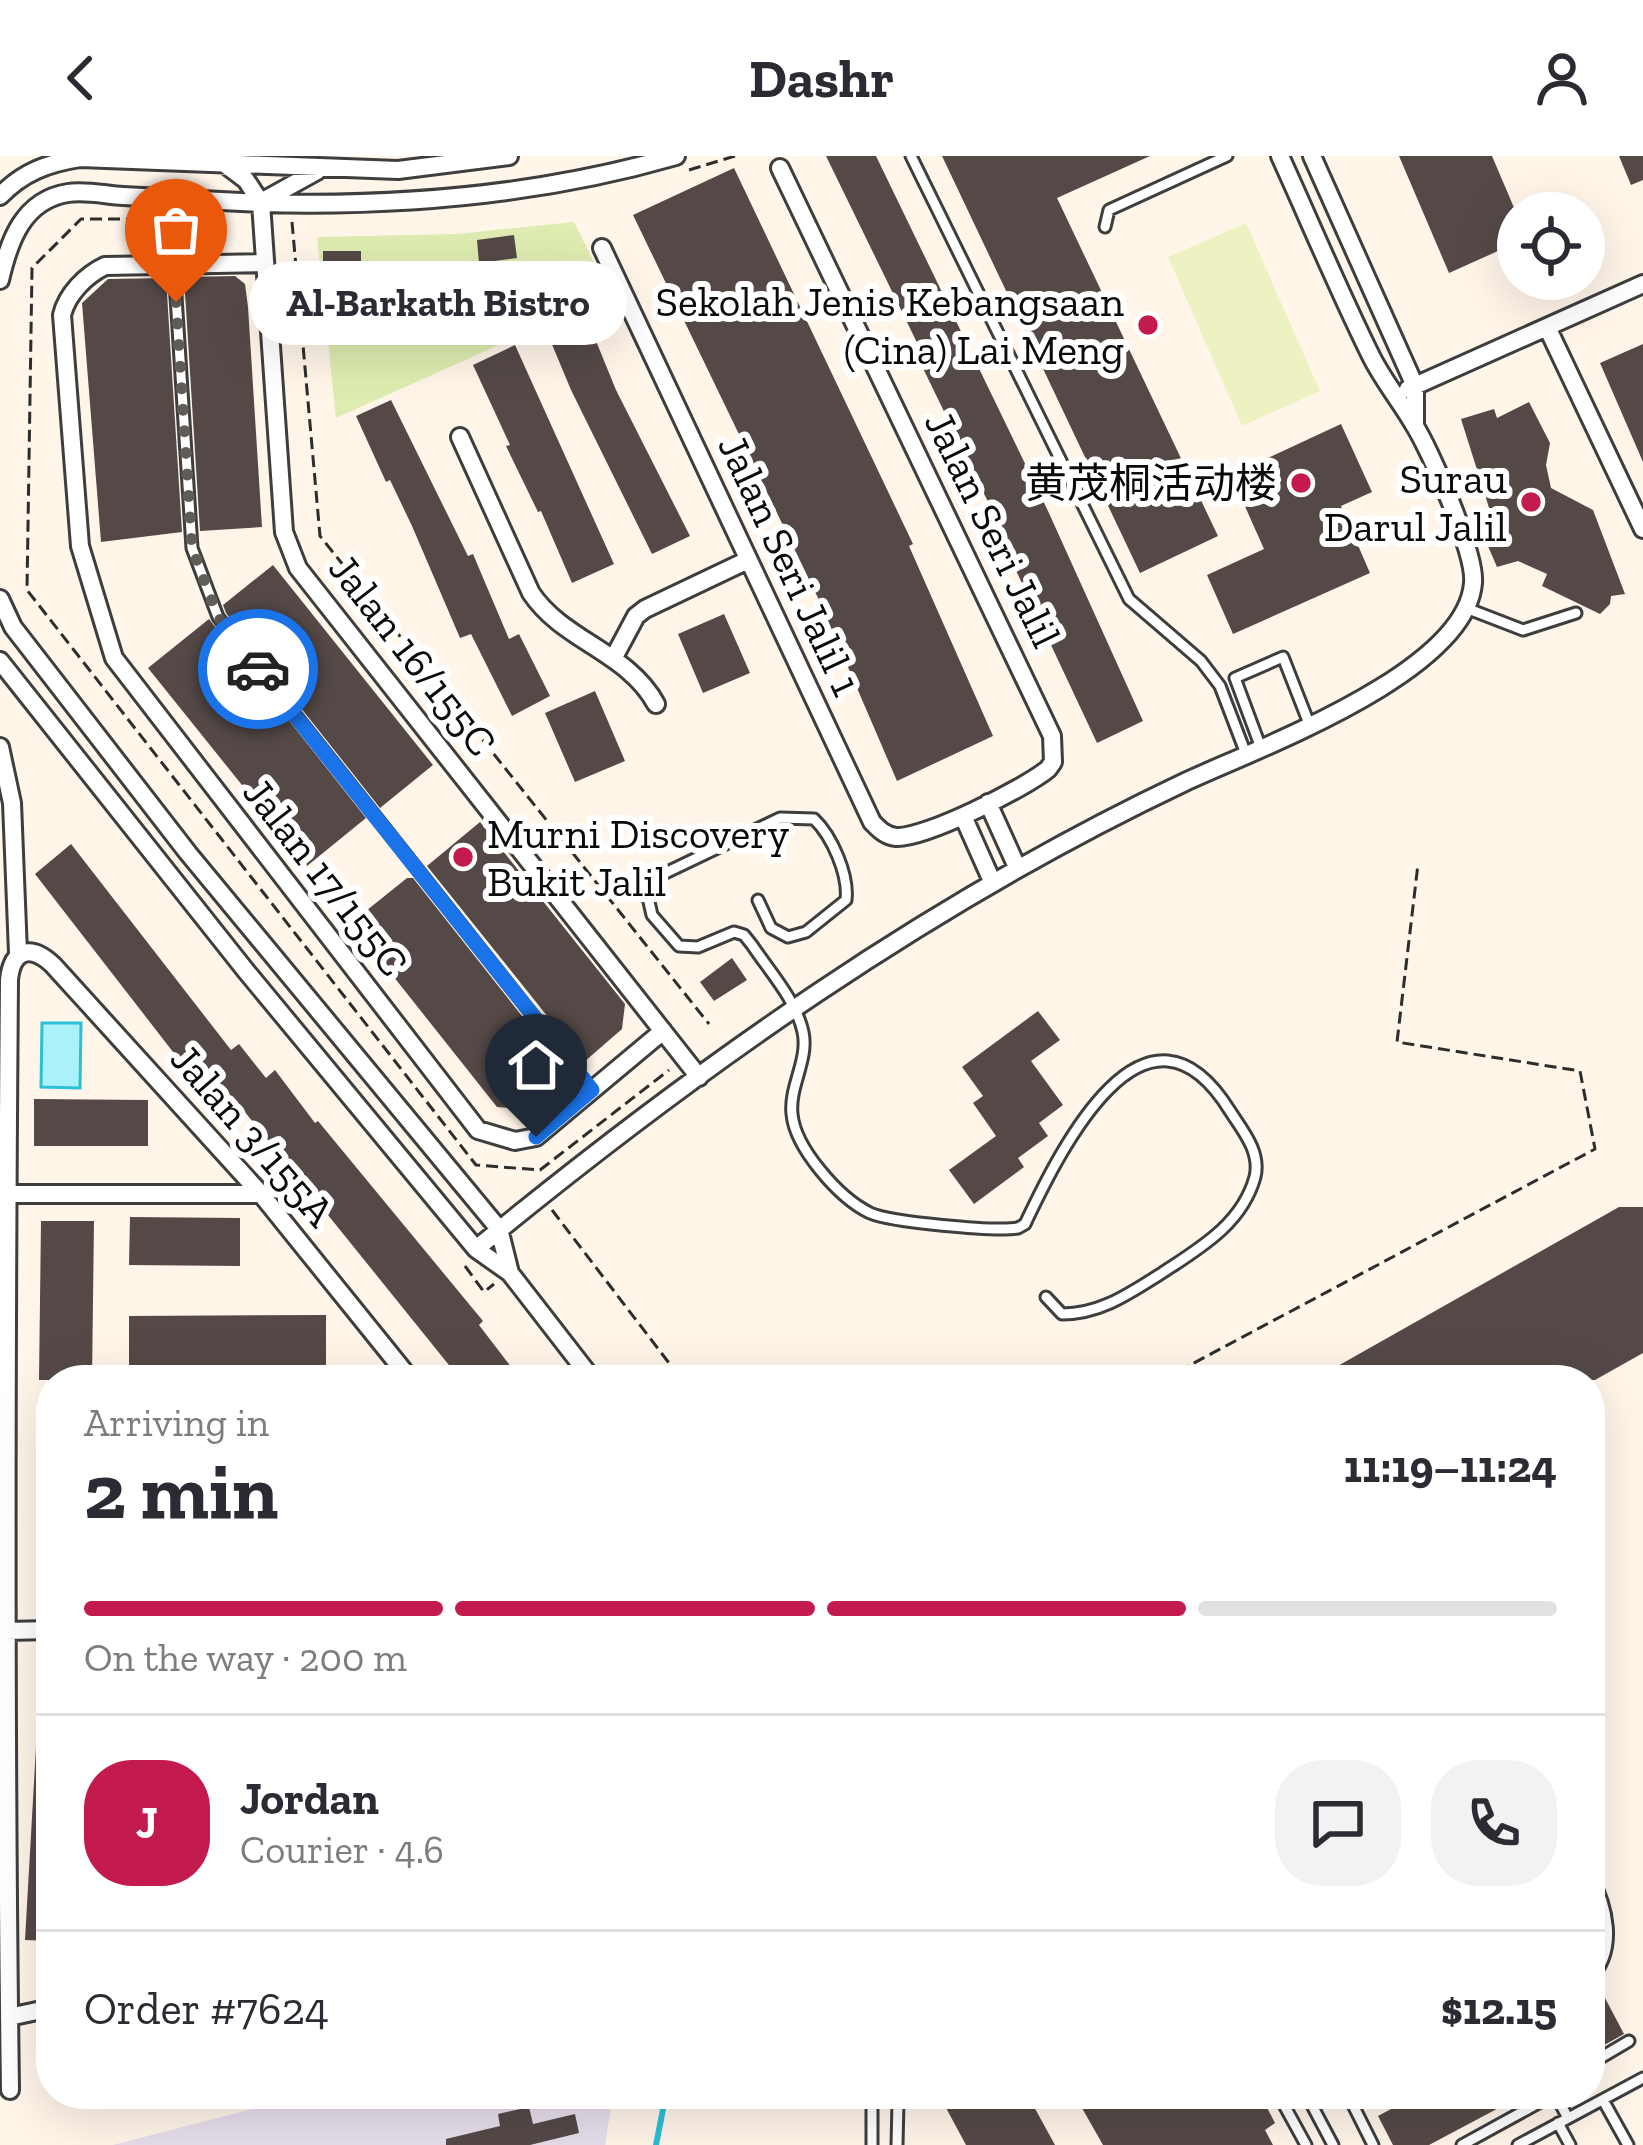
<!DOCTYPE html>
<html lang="en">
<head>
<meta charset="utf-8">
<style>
	:root { --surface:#fff; --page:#f2f2f3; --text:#2b2b33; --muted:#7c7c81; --line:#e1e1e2; --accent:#c41b4f }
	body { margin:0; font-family:"Zilla Slab","Noto Sans SC",serif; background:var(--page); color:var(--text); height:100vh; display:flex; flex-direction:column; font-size:45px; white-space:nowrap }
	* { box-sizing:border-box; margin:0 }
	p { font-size:39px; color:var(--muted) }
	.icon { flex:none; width:66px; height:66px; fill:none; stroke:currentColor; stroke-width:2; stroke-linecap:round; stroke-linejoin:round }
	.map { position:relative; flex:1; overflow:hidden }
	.panel { position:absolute; left:36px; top:1209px; width:1569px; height:744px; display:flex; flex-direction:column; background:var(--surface); border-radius:48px; box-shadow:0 12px 48px #0002 }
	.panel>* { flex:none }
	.tools { position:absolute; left:1497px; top:36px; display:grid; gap:24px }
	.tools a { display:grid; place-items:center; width:108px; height:108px; border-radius:50%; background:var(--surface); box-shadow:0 12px 48px #0002; font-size:60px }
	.pin { position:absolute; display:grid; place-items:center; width:102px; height:102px; color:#fff; margin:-123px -51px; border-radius:50% 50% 50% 0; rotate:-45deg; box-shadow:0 0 12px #0007 }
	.pin .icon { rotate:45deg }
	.courier { position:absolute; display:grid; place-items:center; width:120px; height:120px; margin:-60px; border:9px solid #1a73e8; border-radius:50%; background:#fff; color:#222; box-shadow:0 3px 15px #0007 }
	.bubble { position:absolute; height:84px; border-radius:42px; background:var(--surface); box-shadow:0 12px 48px #0002; font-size:39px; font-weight:700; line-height:84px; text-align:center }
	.overview em { font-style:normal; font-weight:700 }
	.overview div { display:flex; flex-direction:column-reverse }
	.overview { display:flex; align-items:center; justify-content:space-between; height:204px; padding:0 48px }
	h1 { font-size:78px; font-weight:700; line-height:90px }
	.bar { display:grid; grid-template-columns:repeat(4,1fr); gap:18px 12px; align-content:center; height:144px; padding:0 48px }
	.bar i { height:15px; border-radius:9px; background:var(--line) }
	.bar .on { background:var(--accent) }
	.bar p { grid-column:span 4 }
	.line { display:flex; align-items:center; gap:30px; padding:0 48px; border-top:3px solid var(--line) }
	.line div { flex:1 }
	.round { display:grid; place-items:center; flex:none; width:126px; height:126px; border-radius:48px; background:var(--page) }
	header { display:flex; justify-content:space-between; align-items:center; height:156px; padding:0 48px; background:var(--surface); font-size:54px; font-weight:700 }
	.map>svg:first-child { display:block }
	.industrial { fill:#e6deeb }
	.green { fill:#dfecb1 }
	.pitch { fill:#eef2c3 }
	.water { fill:#aaf1fa; stroke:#2cbfd6; stroke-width:3 }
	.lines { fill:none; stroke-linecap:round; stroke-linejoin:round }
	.stream { stroke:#2cbfd6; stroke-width:6 }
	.building { fill:#544947 }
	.service-casing { stroke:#3e3e3e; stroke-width:15 }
	.minor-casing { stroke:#3e3e3e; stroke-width:22 }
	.path { stroke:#2d2d2d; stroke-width:3; stroke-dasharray:12 6; stroke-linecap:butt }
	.service { stroke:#fff; stroke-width:9 }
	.minor { stroke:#fff; stroke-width:16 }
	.done { stroke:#605d59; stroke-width:12; stroke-dasharray:0 21.6 }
	.route { stroke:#1a73e8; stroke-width:15 }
	.poi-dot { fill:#c41b4f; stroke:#fff; stroke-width:4.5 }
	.labels { text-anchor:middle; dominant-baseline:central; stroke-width:12; stroke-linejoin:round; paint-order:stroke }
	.poi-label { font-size:42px; fill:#0b0b0b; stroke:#fff; text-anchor:end }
	.street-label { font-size:42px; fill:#0b0b0b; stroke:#fff }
</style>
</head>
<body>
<header><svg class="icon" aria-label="back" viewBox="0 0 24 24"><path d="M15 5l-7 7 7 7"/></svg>Dashr<svg class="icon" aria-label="person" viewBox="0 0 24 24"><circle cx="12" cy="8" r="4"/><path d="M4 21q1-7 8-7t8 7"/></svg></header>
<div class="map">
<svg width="1643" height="1989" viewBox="0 0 1643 1989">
	<rect width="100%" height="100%" fill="#fff5e9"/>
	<path class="industrial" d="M310 1938H613L605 1989H113Z"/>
	<path class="green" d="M574 66 610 139 336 262 317 81 457 78Z"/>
	<path class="pitch" d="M1246 67 1320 235 1242 270 1168 101Z"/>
	<path class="water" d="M42 867H81L80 932 41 931Z"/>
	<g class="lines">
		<path class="stream" d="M656 1989 666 1938"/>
	</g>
	<path class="building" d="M826 0H876L1048 355 1143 565 1097 587 1005 391 1009 389 918 202 923 199Z
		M942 0H1150L1057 42 1218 380 1140 417Z
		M1399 0H1492L1518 61V86L1449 117Z
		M1619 0H1643V24L1631 29Z
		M734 12 913 388 909 390 993 580 897 625 820 446 633 59Z
		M514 79 517 102 479 107 477 84Z
		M323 95H361V117L323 118Z
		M235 120 245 128 248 151 262 371 200 375 184 121Z
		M166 122 182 376 101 386 82 147 108 123Z
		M585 158 616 234 690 380 652 398 571 234 546 174Z
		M1643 188V306L1600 207Z
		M515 189 614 408 572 427 541 355 538 356 506 290 510 289 473 209Z
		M391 244 468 400 473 398 509 483 519 478 550 540 512 560 471 478 460 482 412 370 390 324 386 326 356 260Z
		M1529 246 1550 287 1546 309 1551 332 1593 354 1625 438 1611 440 1610 448 1600 458 1542 430 1547 418 1518 405 1497 411 1484 381 1497 377 1461 263 1494 253 1497 262Z
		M1341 268 1372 336 1341 350 1370 417 1233 478 1207 419 1264 393 1231 319Z
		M273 409 433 609 380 652 226 457 223 449Z
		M724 458 750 517 703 537 678 478Z
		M209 463 366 662 307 710 148 512Z
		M595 535 625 605 575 626 545 557Z
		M480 666 625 848 622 873 584 906 427 710Z
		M71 688 231 894 239 888 266 922 275 914 315 967 318 965 483 1165 479 1169 521 1224H461L236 945 226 953 199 919 194 923 35 718Z
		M407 722H413L567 917 526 953 497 951 351 767Z
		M732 802 747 824 714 845 700 826Z
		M1038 855 1060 884 1031 905 1063 949 1039 967 1048 980 1018 1002 1024 1011 974 1048 949 1014 996 980 973 947 983 940 962 911Z
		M34 943 148 944V990H34Z
		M1619 1051H1643V1197L1595 1224H1313Z
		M130 1061 240 1062V1110L129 1109Z
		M41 1065H94L92 1224H39Z
		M326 1159V1213L129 1214V1160Z
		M38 1556 51 1557V1785L25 1784Z
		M1605 1842 1624 1878 1590 1897V1849Z
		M967 1938H1027L1055 1989H966L945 1950Z
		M1074 1938H1260L1275 1967 1265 1974 1273 1989H1103Z
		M1419 1938H1525L1429 1989H1393L1378 1960Z
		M529 1951 533 1968 575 1958 579 1977 530 1989H446V1983L500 1970 498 1958Z"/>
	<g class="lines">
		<g class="service-casing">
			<path id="service" d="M911 0 1129 443 1201 505 1220 530 1246 598
				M1105 71 1109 54 1227 0
				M174 109 192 392 218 461 592 934
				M1466 452 1523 474 1576 457
				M1261 592 1235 522 1283 501 1310 570
				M758 744 771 772 788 781 806 776 846 744C849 719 832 680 814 663L780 662 659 720 647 737 652 759 679 790 698 791 734 776 744 779 752 789C770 816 796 844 803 876 809 904 789 930 792 958 795 992 839 1042 870 1057 890 1066 994 1076 1018 1072L1025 1068C1061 992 1146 820 1230 955 1243 975 1261 996 1255 1021 1242 1068 1200 1092 1162 1117 1130 1137 1101 1158 1062 1158L1046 1141
				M1590 1717C1607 1749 1619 1793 1590 1823
				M1590 1908 1629 1885
				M872 1938V1989
				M1278 1938 1306 1989
				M1306 1938 1333 1989
				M1345 1938H1368
				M872 1939 898 1946 897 1989
				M1348 1939 1373 1989
				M1603 1944 1628 1989
				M1558 1967 1570 1989
				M1462 1989 1555 1938 1568 1962
				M1518 1989 1643 1922"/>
		</g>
		<g class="minor-casing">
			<path id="minor" d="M1312 0 1415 230V268
				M226 9 246 24 261 47 284 376 298 412 699 921
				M0 40C23 16 48 7 80 2L398 14 509 0
				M261 46 317 15
				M602 92 872 666C879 673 885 680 896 681 924 683 1025 632 1048 613L1053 606 1052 580 780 12
				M264 107 105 110C86 119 67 138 62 159L80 390 114 502 478 974 515 985 536 981 663 875
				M0 124C9 85 23 44 68 37 85 34 106 39 123 40 169 42 214 45 260 47 400 51 541 39 676 0
				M1547 171 1643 373
				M1408 233 1643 128
				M460 281 531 437C563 485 628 496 656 548
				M0 443 13 471 188 697 499 1073 510 1117
				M613 503 636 460 645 453 748 404
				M0 505 246 815 476 1093 510 1117 593 1224
				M0 591 12 647 18 797
				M988 647 1017 711
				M963 660 992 725
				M8 1038H261
				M476 1093C695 913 929 747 1185 626 1258 592 1466 517 1473 427 1476 398 1430 293 1413 267 1399 243 1382 223 1370 198 1338 133 1310 66 1280 0
				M6 1475 51 1474
				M9 1861 51 1852
				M10 1934C5 1564 6 1194 9 824 12 793 31 788 53 809L261 1038 411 1224"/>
		</g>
		<path class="path" d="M689 14 735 0
			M174 63H81L32 112 27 434 476 1009 540 1014 669 914
			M292 66 320 380 709 868
			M552 1054 682 1224
			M465 1110 484 1136 494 1128
			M1162 1224 1595 993 1580 915 1397 886 1418 708"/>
		<use href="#service" class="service"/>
		<use href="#minor" class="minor"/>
	</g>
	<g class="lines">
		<path class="done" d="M176 146 192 392 218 461 258 513"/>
		<path class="route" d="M258 513 592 934 536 981"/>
	</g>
	<g class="poi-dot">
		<circle cx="1148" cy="169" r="12"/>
		<circle cx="1301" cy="327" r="12"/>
		<circle cx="1531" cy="346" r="12"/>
		<circle cx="463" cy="701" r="12"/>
	</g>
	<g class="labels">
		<g class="poi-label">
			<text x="1124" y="145">Sekolah Jenis Kebangsaan<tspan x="1124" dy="48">(Cina) Lai Meng</tspan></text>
			<text x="1507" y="322">Surau<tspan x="1507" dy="48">Darul Jalil</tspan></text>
			<text x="1277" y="327">黄茂桐活动楼</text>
			<text x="487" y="677" text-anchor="start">Murni Discovery<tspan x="487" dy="48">Bukit Jalil</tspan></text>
		</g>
		<g class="street-label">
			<text transform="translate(993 373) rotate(64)">Jalan Seri Jalil</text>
			<text transform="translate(790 409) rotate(65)">Jalan Seri Jalil 1</text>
			<text transform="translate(413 499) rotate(52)">Jalan 16/155C</text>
			<text transform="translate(326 721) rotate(52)">Jalan 17/155C</text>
			<text transform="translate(253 979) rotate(49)">Jalan 3/155A</text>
		</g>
	</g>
</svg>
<div class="tools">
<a><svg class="icon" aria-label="locate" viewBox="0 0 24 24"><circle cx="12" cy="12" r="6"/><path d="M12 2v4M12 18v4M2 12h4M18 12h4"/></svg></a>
</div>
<div class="pin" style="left:176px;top:146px;background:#ea580c"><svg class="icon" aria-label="bag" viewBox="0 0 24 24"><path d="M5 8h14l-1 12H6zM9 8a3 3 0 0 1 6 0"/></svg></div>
<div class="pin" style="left:536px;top:981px;background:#1f2937"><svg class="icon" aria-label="home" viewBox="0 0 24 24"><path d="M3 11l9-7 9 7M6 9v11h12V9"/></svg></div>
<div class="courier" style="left:258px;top:513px"><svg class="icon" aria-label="car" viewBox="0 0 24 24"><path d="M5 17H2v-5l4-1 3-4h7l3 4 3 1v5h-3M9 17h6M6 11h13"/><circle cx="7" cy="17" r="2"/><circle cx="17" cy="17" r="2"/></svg></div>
<div class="bubble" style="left:249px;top:105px;width:378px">Al-Barkath Bistro</div>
<section class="panel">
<div class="overview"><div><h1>2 min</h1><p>Arriving in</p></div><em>11:19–11:24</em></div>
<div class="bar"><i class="on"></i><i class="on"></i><i class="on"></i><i></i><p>On the way · 200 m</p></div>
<div class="line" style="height:216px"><b class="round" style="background:var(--accent);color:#fff">J</b><div><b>Jordan</b><p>Courier · 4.6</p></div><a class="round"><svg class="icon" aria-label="chat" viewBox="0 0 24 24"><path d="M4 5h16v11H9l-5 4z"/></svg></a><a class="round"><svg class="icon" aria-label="phone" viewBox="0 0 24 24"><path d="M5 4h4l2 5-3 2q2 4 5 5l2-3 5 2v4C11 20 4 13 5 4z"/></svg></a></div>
<div class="line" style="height:156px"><div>Order #7624</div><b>$12.15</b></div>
</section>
</div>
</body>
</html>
